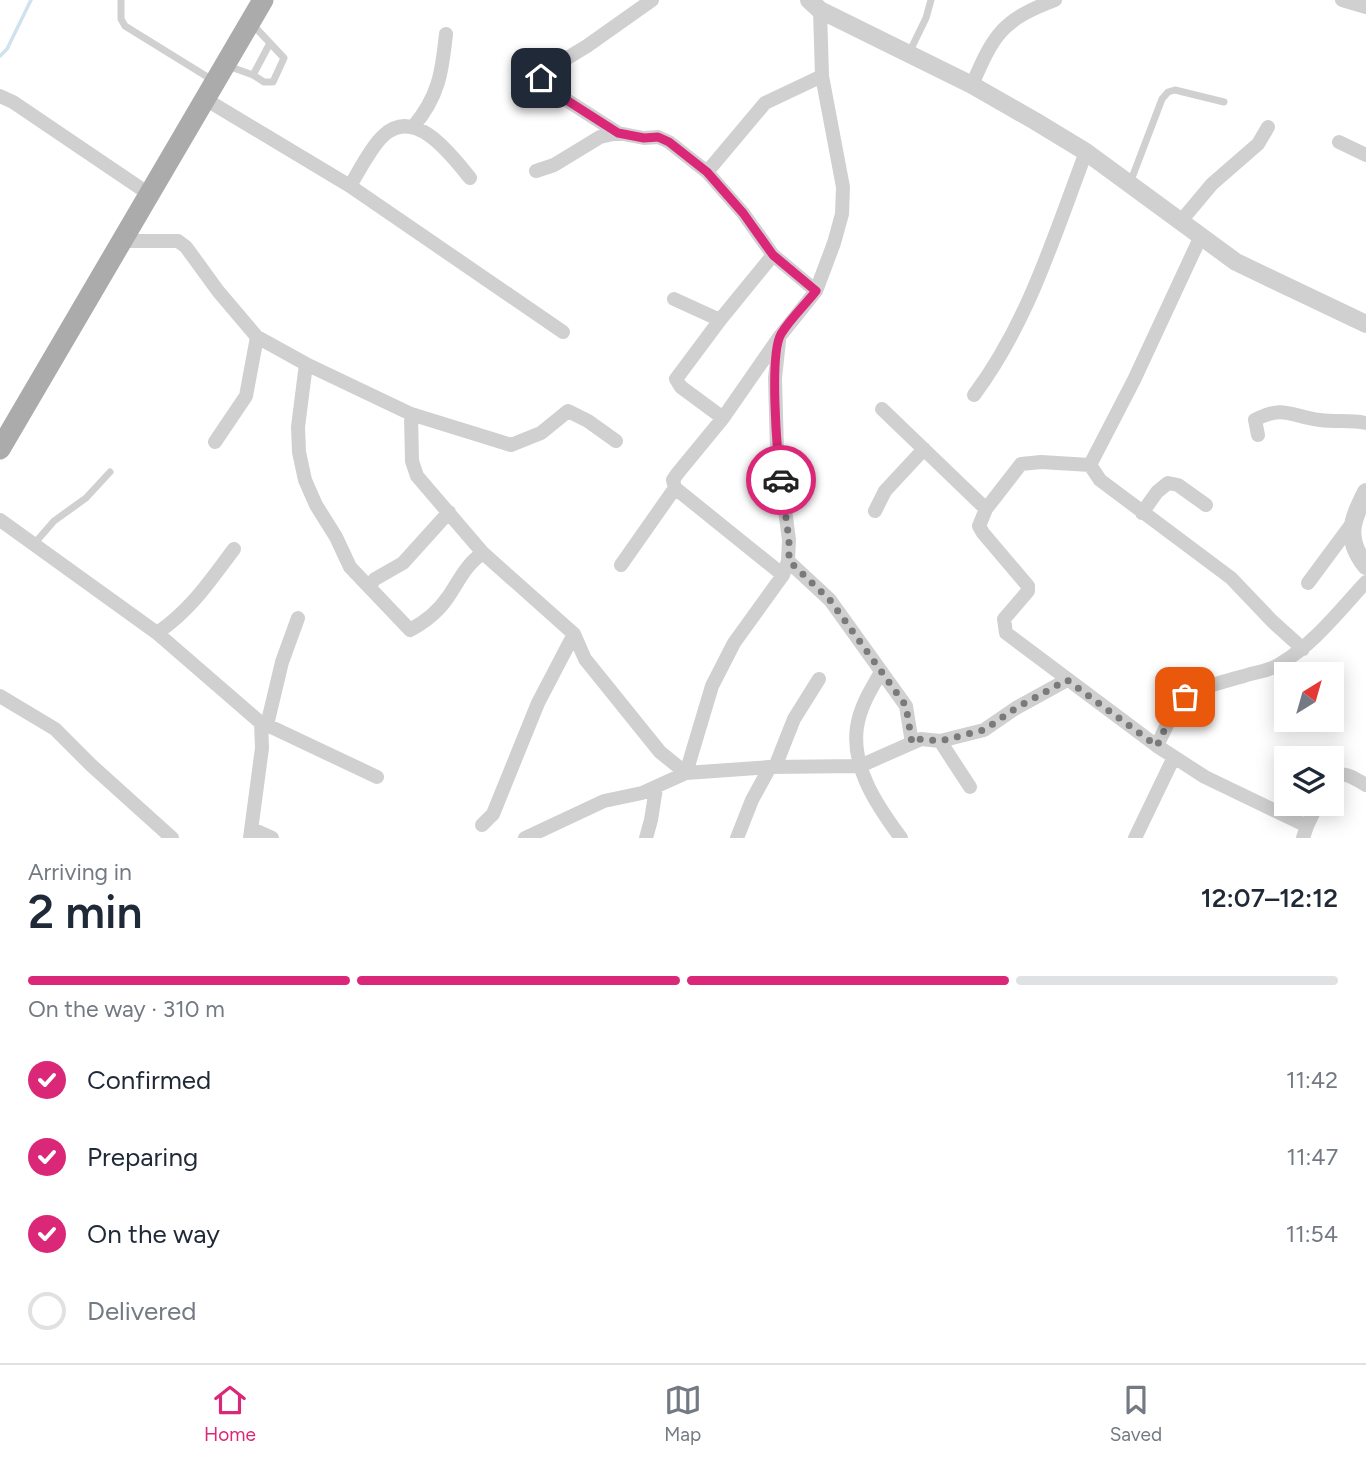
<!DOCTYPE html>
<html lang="en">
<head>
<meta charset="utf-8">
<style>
	:root { --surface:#fff; --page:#f6f6f7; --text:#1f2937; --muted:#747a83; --line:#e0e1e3; --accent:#db2777 }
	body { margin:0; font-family:Figtree,sans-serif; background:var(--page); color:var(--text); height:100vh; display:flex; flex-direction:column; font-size:26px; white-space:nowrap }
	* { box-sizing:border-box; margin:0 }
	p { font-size:23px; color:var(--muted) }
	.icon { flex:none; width:38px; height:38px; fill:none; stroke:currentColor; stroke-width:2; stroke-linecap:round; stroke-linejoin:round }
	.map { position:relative; height:838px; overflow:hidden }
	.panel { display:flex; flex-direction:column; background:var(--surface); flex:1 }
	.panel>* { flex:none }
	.needle { width:46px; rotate:37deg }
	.fabs { position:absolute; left:1274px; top:662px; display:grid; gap:14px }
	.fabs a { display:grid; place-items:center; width:70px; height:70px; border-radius:0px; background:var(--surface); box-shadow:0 4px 18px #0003; font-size:35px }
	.pin { position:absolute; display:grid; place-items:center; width:60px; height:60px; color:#fff; margin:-30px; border-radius:14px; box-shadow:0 4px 10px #0006 }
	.courier { position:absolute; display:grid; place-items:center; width:70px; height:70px; margin:-35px; border:5px solid #db2777; border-radius:50%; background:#fff; color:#222; box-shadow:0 2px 9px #0007 }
	.overview em { font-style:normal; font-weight:600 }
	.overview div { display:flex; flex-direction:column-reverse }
	.overview { display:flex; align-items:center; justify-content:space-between; height:119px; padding:0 28px }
	h1 { font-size:46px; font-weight:600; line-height:52px }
	.bar { display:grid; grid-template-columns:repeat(4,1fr); gap:10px 7px; align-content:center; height:84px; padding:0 28px }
	.bar i { height:9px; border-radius:5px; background:var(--line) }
	.bar .active { background:var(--accent) }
	.bar p { grid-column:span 4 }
	ol { padding:0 28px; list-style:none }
	li { display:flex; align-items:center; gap:21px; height:77px }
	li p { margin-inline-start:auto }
	li .icon { padding:7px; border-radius:50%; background:var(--accent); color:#fff; stroke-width:4 }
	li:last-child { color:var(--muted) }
	li i { width:38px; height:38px; border:4px solid var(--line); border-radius:50% }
	.menu { display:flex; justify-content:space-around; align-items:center; height:98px; border-top:2px solid var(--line); background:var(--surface); font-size:19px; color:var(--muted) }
	.menu a { display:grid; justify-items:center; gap:4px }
	.menu .active { color:var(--accent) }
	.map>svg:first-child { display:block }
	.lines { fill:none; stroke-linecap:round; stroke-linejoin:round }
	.stream { stroke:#cfe2ee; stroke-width:3.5 }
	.service { stroke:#d0d0d0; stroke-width:7 }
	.minor { stroke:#d0d0d0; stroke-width:14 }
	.tertiary { stroke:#d0d0d0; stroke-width:18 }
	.primary { stroke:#ababab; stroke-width:21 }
	.done { stroke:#7a7a7a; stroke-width:7; stroke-dasharray:0 12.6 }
	.route { stroke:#db2777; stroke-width:9 }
</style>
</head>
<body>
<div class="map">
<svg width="1366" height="838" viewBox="0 0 1366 838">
	<rect width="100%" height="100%" fill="#fff"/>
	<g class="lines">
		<path class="stream" d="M0 56 7 49 31 0"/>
		<path class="service" d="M121 0V19L125 26 214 81
			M909 53 926 18 931 0
			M228 66 253 75 270 43 253 25
			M253 75 264 82H273L284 58 270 43
			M1130 183 1162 99 1168 92 1175 90 1224 102
			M34 544 54 521 86 498 110 472"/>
		<path class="minor" d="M1342 0 1366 7
			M972 85C994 34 1002 20 1055 0
			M0 96 13 102 149 194
			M205 99 350 186 563 332
			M413 127C439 96 442 72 446 34
			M618 133 543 85 541 78 546 71 587 46 652 0
			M1339 142 1366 155
			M536 171 554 165 600 137 618 133 644 138 658 137 669 142 707 172 743 213 773 255 816 291
			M707 172 765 103 822 76
			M350 186C359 171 371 147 383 136 415 105 452 156 470 178
			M1181 221 1212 184 1258 144 1268 127
			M123 241H178L186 247 218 291 257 337 306 364 411 414 511 445 541 433 568 411 588 421 616 441
			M674 299 720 320 676 379 681 387 723 418
			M720 320 773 255
			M306 364 298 427 299 452 305 480 316 505 336 537 350 567 410 630C425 622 438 612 448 597 459 581 466 564 483 553
			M974 395C1028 323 1054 236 1086 152
			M882 409 986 509 979 526 983 533 1028 586V591L1004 619 1006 633 1157 746 1205 777 1307 826 1303 838
			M411 414 412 461 417 476 483 553 574 634 585 659 660 752 686 773
			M1258 435 1255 420C1284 404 1292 417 1320 420 1336 422 1351 420 1366 423
			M215 442 246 396 257 337
			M1090 465 1100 480 1231 578 1272 621 1303 649
			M1090 465 1134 380 1201 236
			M675 488 783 575
			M986 509 1021 464 1041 462 1090 465
			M875 511 885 491 924 449
			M1142 513 1157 492 1168 483 1178 485 1206 505
			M0 520 157 633 261 723 262 748 250 838
			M788 561 830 600 906 706 912 743
			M621 565 675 488 673 480 677 474 723 418 780 336 816 291 834 243 842 214 843 187 822 76 820 10
			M1308 583 1351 525
			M370 585 375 579 403 563 449 512
			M298 618 282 662 267 725 377 777
			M157 633C190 611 210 581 234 549
			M881 672C871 689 860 707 857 727 851 768 878 807 901 838
			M0 696 55 729 91 765 172 838
			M940 741 970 787
			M1157 746C1181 692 1189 691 1244 676 1255 672 1270 671 1280 664 1314 644 1339 611 1366 582
			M775 767 794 719 819 679
			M686 773 712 686 734 643 783 575 788 561 789 540 777 450 775 378 779 341
			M1332 777C1345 770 1355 779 1366 785
			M482 825 493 814 538 703 574 634
			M1307 826 1318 803
			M252 829 272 838
			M525 838 604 801 642 793 686 773 770 767 860 766 921 739 940 741 984 730 1016 708 1067 680
			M646 838 651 820 656 788
			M737 838 752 800 770 767
			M1135 838 1174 757"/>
		<path class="tertiary" d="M809 0 820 10 972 85 1035 121 1086 152 1236 262 1366 324
			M1366 492C1352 520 1344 538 1366 566"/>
		<path class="primary" d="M0 449 263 0"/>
	</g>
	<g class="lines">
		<path class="done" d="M781 480 789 540V561L830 600 906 706 912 743 921 739 940 741 984 730 1016 708 1067 680 1157 746 1169 720 1185 697"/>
		<path class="route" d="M541 78 543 85 618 133 644 138 658 137 669 142 707 172 743 213 773 255 816 291C805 305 790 319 781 334 769 355 777 453 781 480"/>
	</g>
</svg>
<div class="fabs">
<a><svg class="needle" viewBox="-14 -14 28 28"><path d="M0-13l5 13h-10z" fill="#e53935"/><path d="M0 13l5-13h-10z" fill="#747a83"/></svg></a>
<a><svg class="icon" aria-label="layers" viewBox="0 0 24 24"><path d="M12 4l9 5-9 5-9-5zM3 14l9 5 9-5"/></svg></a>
</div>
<div class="pin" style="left:1185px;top:697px;background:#ea580c"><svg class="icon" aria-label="bag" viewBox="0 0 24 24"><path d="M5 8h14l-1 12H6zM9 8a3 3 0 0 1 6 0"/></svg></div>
<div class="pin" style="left:541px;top:78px;background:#1f2937"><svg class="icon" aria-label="home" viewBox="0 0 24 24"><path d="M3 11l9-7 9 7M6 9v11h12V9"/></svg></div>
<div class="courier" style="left:781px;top:480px"><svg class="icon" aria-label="car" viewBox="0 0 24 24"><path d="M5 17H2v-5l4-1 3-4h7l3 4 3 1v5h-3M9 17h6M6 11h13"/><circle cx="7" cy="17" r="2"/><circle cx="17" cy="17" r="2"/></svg></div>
</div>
<section class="panel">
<div class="overview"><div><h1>2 min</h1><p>Arriving in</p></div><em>12:07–12:12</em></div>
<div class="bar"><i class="active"></i><i class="active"></i><i class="active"></i><i></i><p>On the way · 310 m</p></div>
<ol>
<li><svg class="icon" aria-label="check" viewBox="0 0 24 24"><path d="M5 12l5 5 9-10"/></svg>Confirmed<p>11:42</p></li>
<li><svg class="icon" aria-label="check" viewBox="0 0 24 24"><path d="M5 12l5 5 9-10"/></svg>Preparing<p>11:47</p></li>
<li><svg class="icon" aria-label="check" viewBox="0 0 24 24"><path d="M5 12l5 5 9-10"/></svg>On the way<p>11:54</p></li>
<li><i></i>Delivered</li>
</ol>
</section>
<nav class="menu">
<a class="active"><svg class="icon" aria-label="home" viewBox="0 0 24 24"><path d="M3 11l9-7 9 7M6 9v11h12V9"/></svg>Home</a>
<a><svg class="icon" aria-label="map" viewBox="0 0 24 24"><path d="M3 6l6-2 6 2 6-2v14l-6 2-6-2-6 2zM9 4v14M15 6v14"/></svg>Map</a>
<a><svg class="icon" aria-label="saved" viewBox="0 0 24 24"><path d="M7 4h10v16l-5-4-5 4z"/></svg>Saved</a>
</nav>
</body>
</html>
